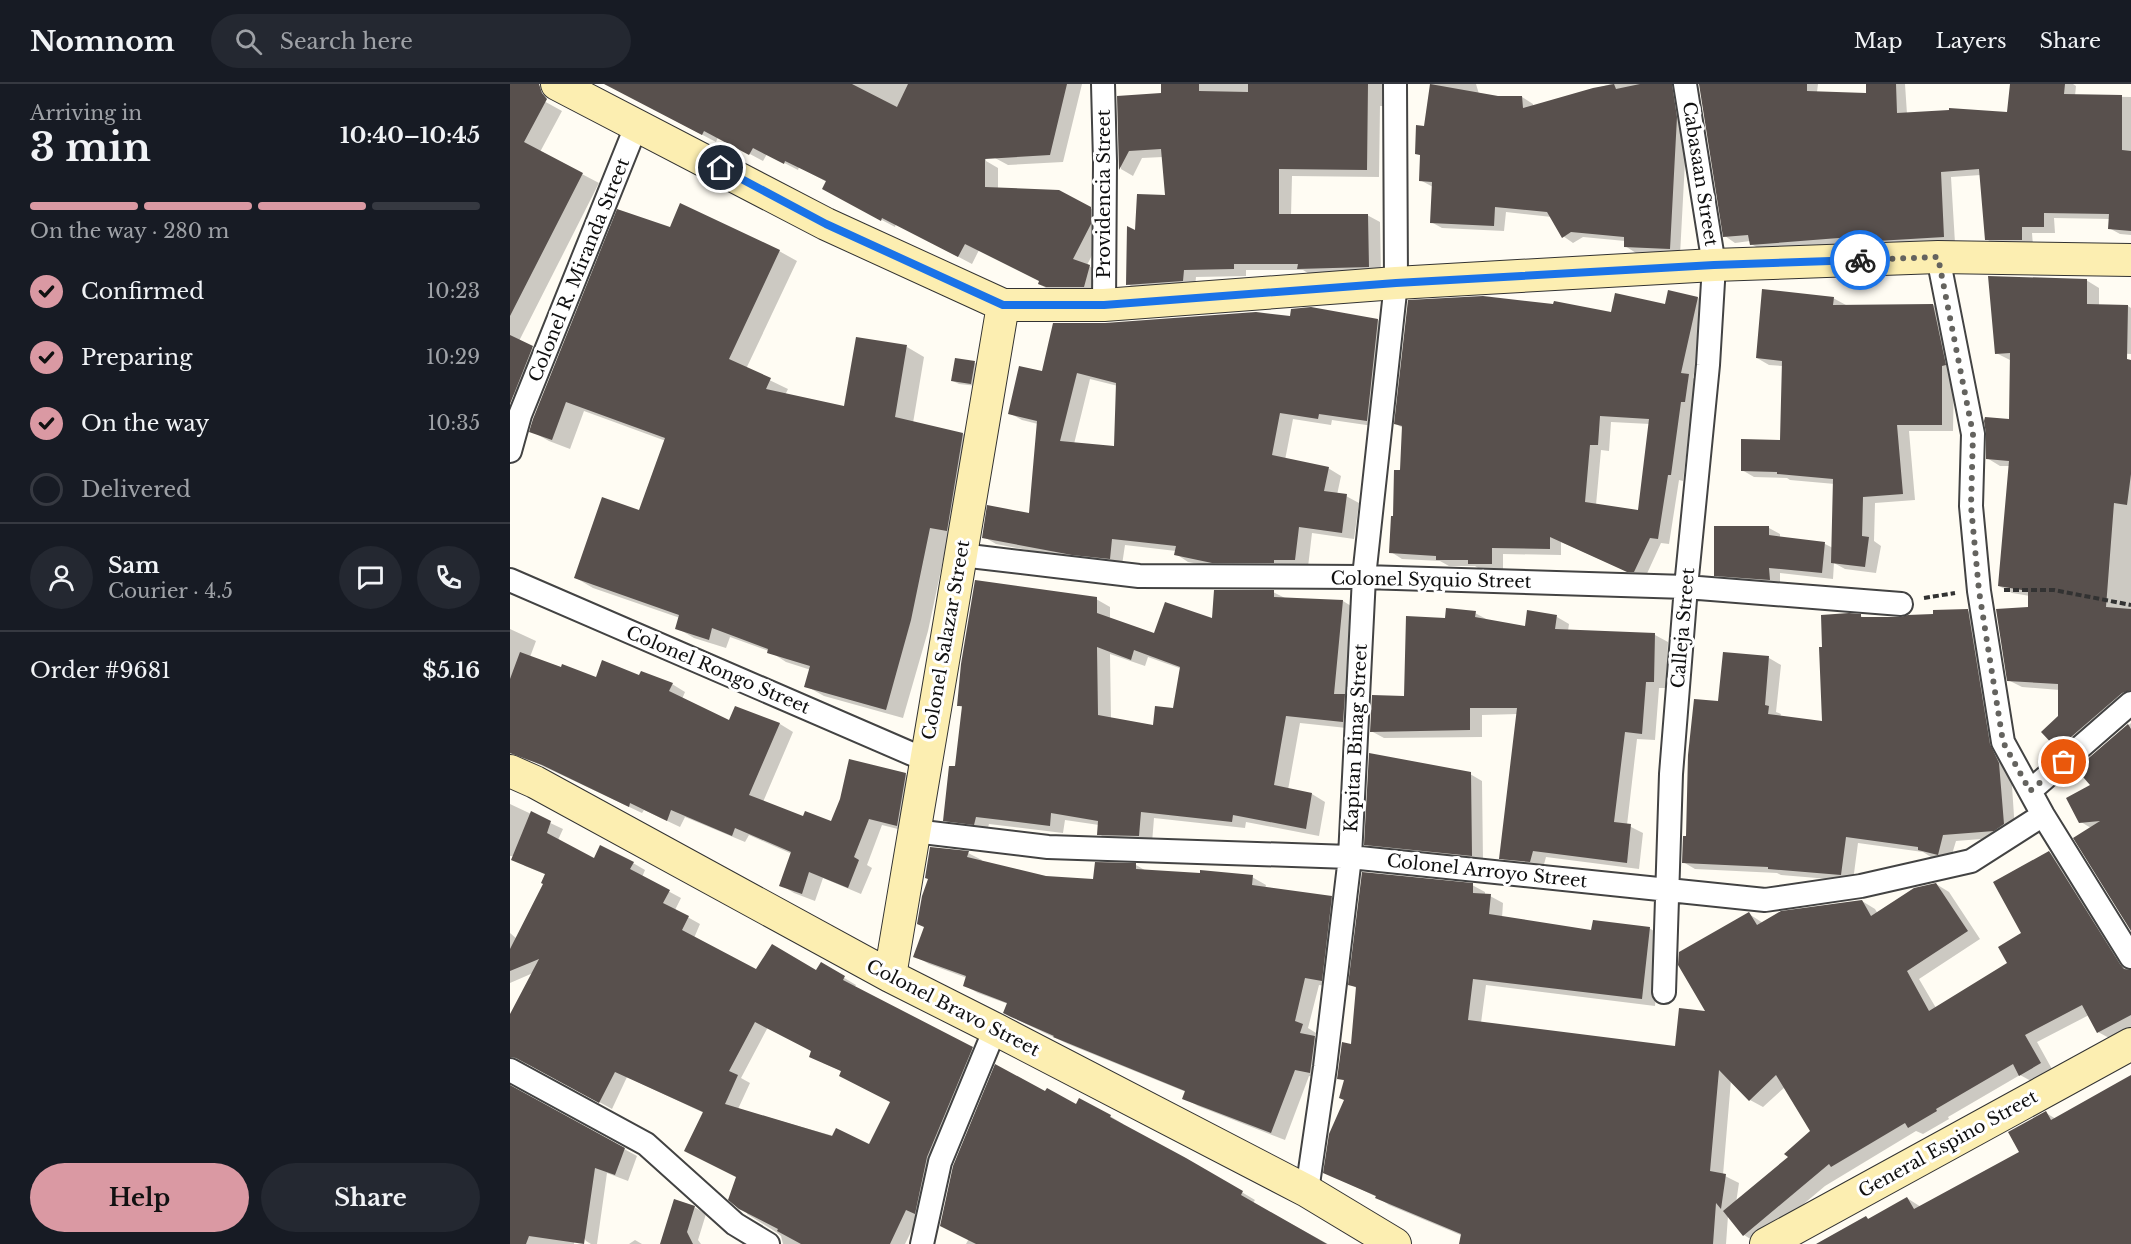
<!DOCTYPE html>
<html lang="en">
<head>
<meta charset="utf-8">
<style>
	:root { --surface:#171b24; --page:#242831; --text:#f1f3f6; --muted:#9ea1a6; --line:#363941; --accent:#da99a3 }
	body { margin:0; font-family:"Libre Baskerville",serif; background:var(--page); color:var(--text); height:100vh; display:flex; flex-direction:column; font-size:22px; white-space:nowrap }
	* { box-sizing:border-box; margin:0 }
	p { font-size:20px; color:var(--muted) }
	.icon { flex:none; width:33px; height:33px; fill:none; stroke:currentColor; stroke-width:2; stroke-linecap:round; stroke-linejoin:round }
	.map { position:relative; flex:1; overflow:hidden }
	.drawer { display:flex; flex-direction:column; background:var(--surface); width:510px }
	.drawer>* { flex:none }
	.pin { position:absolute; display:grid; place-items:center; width:51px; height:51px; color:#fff; margin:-26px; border:3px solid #fff; border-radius:50%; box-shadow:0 2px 6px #0007 }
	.courier { position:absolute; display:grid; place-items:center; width:60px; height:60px; margin:-30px; border:4px solid #1a73e8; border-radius:50%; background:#fff; color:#222; box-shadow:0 2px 8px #0007 }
	.headline em { font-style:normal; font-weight:700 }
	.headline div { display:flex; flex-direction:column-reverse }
	.headline { display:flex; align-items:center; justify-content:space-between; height:102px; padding:0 30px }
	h1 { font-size:39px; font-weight:700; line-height:45px }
	.bar { display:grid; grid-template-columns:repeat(4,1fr); gap:9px 6px; align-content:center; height:72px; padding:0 30px }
	.bar i { height:8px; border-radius:4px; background:var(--line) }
	.bar .current { background:var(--accent) }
	.bar p { grid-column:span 4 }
	.line { display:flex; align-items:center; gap:15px; padding:0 30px; border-top:2px solid var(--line) }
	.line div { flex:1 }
	.round { display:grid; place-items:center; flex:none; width:63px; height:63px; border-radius:32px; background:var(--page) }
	ol { padding:0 30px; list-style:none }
	li { display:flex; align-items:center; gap:18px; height:66px }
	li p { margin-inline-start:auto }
	li .icon { padding:6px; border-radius:50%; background:var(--accent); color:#111; stroke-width:4 }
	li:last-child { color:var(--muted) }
	li i { width:33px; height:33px; border:3px solid var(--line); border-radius:50% }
	.primary-button { display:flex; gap:12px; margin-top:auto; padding:12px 30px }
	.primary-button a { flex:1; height:69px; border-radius:36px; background:var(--accent); color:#111; font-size:24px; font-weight:700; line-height:69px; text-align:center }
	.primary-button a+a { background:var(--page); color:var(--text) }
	header { display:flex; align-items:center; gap:36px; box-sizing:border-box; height:84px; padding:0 30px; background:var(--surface); border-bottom:2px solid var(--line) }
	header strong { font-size:28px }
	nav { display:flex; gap:33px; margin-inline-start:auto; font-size:21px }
	.search { width:420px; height:54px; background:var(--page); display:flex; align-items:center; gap:15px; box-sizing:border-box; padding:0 21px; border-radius:33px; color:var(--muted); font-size:22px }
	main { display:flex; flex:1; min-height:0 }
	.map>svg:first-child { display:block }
	.shadow { fill:#0003; fill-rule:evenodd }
	.building { fill:#58504d; fill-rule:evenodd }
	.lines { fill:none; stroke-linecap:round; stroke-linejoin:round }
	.street-casing { stroke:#434343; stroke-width:26 }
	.secondary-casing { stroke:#323232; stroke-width:34 }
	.path { stroke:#323232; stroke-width:4; stroke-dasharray:6 3; stroke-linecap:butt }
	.street { stroke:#fff; stroke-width:22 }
	.secondary { stroke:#fceeb1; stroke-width:32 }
	.done { stroke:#64635f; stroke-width:6; stroke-dasharray:0 10.8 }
	.route { stroke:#1a73e8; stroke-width:8 }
	.labels { text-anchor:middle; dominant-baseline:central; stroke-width:6; stroke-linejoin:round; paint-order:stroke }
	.street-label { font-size:18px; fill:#101010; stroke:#fff }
</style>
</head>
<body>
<header>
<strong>Nomnom</strong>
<div class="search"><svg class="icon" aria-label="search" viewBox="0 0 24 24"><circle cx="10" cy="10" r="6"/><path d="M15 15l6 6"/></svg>Search here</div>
<nav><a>Map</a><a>Layers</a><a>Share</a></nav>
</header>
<main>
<section class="drawer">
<div class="headline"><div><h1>3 min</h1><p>Arriving in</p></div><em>10:40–10:45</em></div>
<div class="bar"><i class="current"></i><i class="current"></i><i class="current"></i><i></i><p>On the way · 280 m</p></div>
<ol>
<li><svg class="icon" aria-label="check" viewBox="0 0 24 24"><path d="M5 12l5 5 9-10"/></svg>Confirmed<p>10:23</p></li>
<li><svg class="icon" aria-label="check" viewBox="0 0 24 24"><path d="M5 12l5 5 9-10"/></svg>Preparing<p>10:29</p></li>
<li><svg class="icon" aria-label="check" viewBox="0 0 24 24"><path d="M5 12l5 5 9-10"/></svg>On the way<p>10:35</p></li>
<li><i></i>Delivered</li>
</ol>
<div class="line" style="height:108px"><a class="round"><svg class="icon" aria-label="person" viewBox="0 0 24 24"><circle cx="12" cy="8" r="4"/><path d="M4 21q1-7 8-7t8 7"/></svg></a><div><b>Sam</b><p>Courier · 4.5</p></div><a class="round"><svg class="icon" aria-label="chat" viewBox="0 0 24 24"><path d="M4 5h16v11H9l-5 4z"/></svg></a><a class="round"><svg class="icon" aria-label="phone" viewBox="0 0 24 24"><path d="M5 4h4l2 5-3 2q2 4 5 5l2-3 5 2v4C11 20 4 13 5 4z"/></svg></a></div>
<div class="line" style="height:78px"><div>Order #9681</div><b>$5.16</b></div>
<div class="primary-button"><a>Help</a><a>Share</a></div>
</section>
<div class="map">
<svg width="1621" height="1160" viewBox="0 0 1621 1160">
	<rect width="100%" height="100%" fill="#fffcf3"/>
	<path class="shadow" d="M0 0H3L52 27 30 68 89 99 9 257 39 273 21 319 0 309Z
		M96 0H479L476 77 488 84V105L580 124 594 132V148L577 181 593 190 587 210 543 208 529 200 530 197 469 166 462 180 386 140 385 143 327 112 317 98 289 83 288 86 257 70 253 77 208 53 206 58Z
		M499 0H572L553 78 498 81 485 74Z
		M652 0H882V22H870L869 93 782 92 781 132 857 131 870 138 871 190 801 191 793 186H736V192L686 193 685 204 630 208 618 200 627 149 657 112 653 73 632 74 623 92 611 85 608 13 652 11Z
		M921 0H966L969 10 988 14 1012 13 1023 20V23L1101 0H1174L1177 40 1170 171 1126 169 1115 162V157L1073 153 1063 159 1053 152 1042 133 996 128 994 147 932 144 921 138 923 103 910 96 911 72 907 69 915 43Z
		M1190 0H1308L1307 8 1358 10 1357 0H1395L1397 30H1498L1502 0H1563L1566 2 1565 12 1621 13V151L1610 150 1599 144 1600 135 1544 134 1545 149H1522L1523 162 1487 161 1476 155 1471 91 1441 93 1445 159 1379 162 1370 157 1252 166 1241 160 1240 157 1225 159 1215 152Z
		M160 145 269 167 287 177 236 285 278 305 275 311 335 324 397 263 414 273 403 339 453 350 470 360 454 456 438 453 418 547 393 634 314 612 296 602 301 586 276 578 259 567 220 553 216 564 184 554 167 544 170 534 83 504 66 494 130 428 156 357 74 327 60 365 39 357 21 347Z
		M1576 196 1589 204V222H1618L1621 224V270L1603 269 1621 315V620L1561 672 1548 664 1533 648 1550 632V606L1512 603 1498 596 1519 524 1520 512 1502 509 1489 502 1500 382H1490L1477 374 1500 337 1502 277 1486 269Z
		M1159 207 1188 214 1199 221 1183 294 1190 298 1186 324 1182 323 1173 397 1169 396 1159 460 1151 459 1135 494 1130 493 1051 458V471L993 470V486H971L965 482H939L930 477 892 475 881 468 891 388 893 344 886 340 1102 230 1156 222ZM1101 338 1140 340 1130 428 1086 421 1091 366 1099 367Z
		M1323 214 1336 221H1423L1435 228 1444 288 1443 347H1399L1405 416 1365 419 1364 457 1371 462 1366 489 1335 485 1324 479 1323 495 1270 489V501L1217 497 1206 491 1259 444 1270 450V454L1315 460 1323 464 1325 400 1280 396 1277 394 1244 393 1232 386 1272 358 1273 282 1259 281 1247 274Z
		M801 225 868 236 881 244 870 343 822 336 821 341 783 335 775 376 818 384 831 392 827 411 836 412 849 419 844 455 802 449 798 483 716 485 678 478 666 470V467L615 461 612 481 576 477 486 460 474 453 520 431 528 340 512 336 499 329 533 289 781 234ZM580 295 608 302 606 364 564 360Z
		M446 276 465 279 470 282 467 302 449 300 443 297Z
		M763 508 777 515 833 517 846 525V645L790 639 778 706 802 710 815 718 809 752 736 738 735 744 644 734 642 759 602 758 589 750V741L555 736 553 749 479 740 477 747 448 744 434 736 446 684 453 624 448 621 586 515 600 523V535L645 551 703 536ZM600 570 635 582 638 573 672 585 664 626 644 642 601 635Z
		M1458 527 1470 534 1501 687 1505 747 1496 753 1446 757 1440 777 1421 773 1413 768 1348 759 1343 797 1271 791 1267 789 1185 785 1173 778 1209 619 1259 574 1271 581 1266 628 1271 630 1270 633 1313 639 1350 532 1355 534 1390 535Z
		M965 529 978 536 1016 544 1047 533 1059 540 1058 547 1145 551 1158 558 1156 604H1149L1145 656 1127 655 1117 741 1133 749 1129 785 1036 773 1033 784 1004 781 991 774 1008 630 972 631V653L874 654 861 647 896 614 937 535Z
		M0 545 26 557 20 573 86 595 130 593 162 600 175 608 172 615 220 638 226 624 270 640 283 648 253 718 294 734 322 739 395 690 409 698 400 748 372 741 357 781 362 784 351 810 313 794 305 817 284 809 271 801 282 770 239 751 235 758 175 733 170 743 134 726 132 729 22 677 0 674Z
		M1621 639V845L1581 744 1571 738 1583 701 1568 685Z
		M960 690 972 697 973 778 867 767 856 760Z
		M0 720 53 745 48 756 85 776 123 779 135 786 132 793 171 814 165 826 190 840 184 854 247 887 307 888 311 880 346 901 344 904 474 972 409 1132 395 1160H273L271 1152 266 1148 237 1130 227 1093 194 1029 117 993 102 1025 20 980 12 979 5 981 0 987V933L23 889 0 899V849L7 855 35 800 37 791 15 782 5 772H0ZM258 943 303 967 313 979 333 988 381 1018 359 1062 228 1025 240 999 231 994Z
		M1539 768 1552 776 1621 887V945L1601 955 1588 948 1579 931 1527 958 1543 987 1523 998 1510 991 1438 1033 1439 1035 1413 1050 1406 1047 1315 1102 1247 1159 1234 1151 1218 1132 1216 1160H956L953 1152 879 1121 867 1113 815 1088 835 1016V997L829 994 842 961 848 905 840 900 962 801 975 808V812H980L993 819 992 834 1083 848 1139 844 1152 852 1145 922 976 901 971 939 1166 964 1197 929 1239 830 1253 839 1352 817 1365 825 1368 830 1426 800 1439 808 1470 855 1409 895 1426 924 1499 879 1513 850ZM1221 996 1240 1016 1253 1023 1275 1003 1302 1048 1280 1073 1226 1119 1229 1099 1213 1091Z
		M458 769 472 776 471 778 536 794 585 797 626 781 638 788 742 793 756 801 755 805 821 814 835 821 825 903 809 901 798 944 806 949 804 953 818 961 814 996 799 992 775 1056 688 1022 674 1014 676 1008 558 960 516 940 494 928 498 920 468 909 454 901 457 894 419 880 405 872Z
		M1621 996V1160H1307L1356 1134 1359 1135 1397 1114 1411 1123 1511 1069 1536 1029 1546 1035Z
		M0 1000 5 1006 127 1072 118 1097 97 1089 87 1160H81L76 1157 66 1139 64 1160H0Z
		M536 1009 566 1022 600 1032 613 1040V1041L676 1075 745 1116 743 1119 818 1160H456Z
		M184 1123 196 1130 188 1156 191 1160H152Z
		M125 1156 132 1160H119Z"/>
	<path class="building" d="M0 0H29L32 9 37 15 14 58 73 89 0 232Z
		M94 0H342L387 23 398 0H557L540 71 475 75V103L549 106 581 123V140L563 175 580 181 574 203H536L528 200 529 197 455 160 448 173 372 134 371 137 312 105 316 97 275 77 274 80 243 64 239 71 194 47 192 51Z
		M651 0H689V7L738 8V0H858L857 86 769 85V130H858L859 183 787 185 788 180H724V185L674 186 673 197 616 201 617 142 625 146 627 110 655 111 651 65 619 67 609 86 607 12 651 9Z
		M920 0 988 12H1012L1013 24 1083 4 1104 0 1106 5 1130 0H1162L1167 33 1160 165 1114 163V153L1061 148 1052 154 1037 128 985 123 984 142 920 139 922 98 909 97 910 71 905 70 906 41 914 42Z
		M1189 0H1297V7L1356 9V0H1386L1387 29 1439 26V24L1497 28 1500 0H1555L1554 10 1612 11V66L1621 67V147L1598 145 1599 130 1534 129V143H1512V156H1475L1469 85 1431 88 1434 153 1367 157V151L1240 161 1238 151 1213 153Z
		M170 119 270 166 219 275 261 294 256 305 334 322 346 253 397 261 385 333 453 349 437 447 420 444 401 536 376 626 294 603 300 582 257 569 258 565 202 544 199 556 165 545 169 531 64 494 92 413 129 426 155 354 56 318 42 356 19 348 23 335 107 125 160 143Z
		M1478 192 1577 195V220L1618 221 1617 275 1621 276V390L1617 421 1604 419 1596 523 1621 525V606L1612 609 1547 665 1531 648 1548 632V600L1497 597 1486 525 1518 523V507L1488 502 1499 377 1476 375V350L1474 337 1475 333 1499 335 1500 269 1485 270Z
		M1252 205 1324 213 1323 221 1423 220 1436 281 1432 282V341H1387L1393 410 1353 413 1352 452 1359 453 1355 483 1321 479 1323 395 1267 390V388L1231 387V355L1270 356 1272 277 1246 274Z
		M1158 206 1188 213 1171 289 1179 290 1175 318H1171L1161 391H1158L1148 455 1140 454 1124 488H1117L1040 453V465L982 464V480H958V476H926V472L879 469 881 432H883L884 386H890L892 342 884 340 898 216 973 212 1043 220 1044 217 1101 228 1105 209 1155 220ZM1090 332 1139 335 1128 426 1075 418 1080 361H1088Z
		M801 223 868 235 857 337 809 330 808 335 770 329 762 371 819 383 814 407 837 410 832 449 789 443 785 476H764V479H702L664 471 666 462 602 455 600 475 562 471 472 454 477 421 519 429 527 337 498 330 509 282 532 287 543 239H595L746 228 780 232 781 225ZM567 289 606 299 604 362 550 357Z
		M0 251 23 262 0 320Z
		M445 274 465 277 461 300 441 297Z
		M1204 442H1259V451L1315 458 1312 489 1259 484 1260 496 1204 492Z
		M465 496 587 513V529L644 549 655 518 702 534 704 506H764V513L833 516 824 610H835L833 638 776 632 764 701 802 709 796 745 723 731 722 738 631 728 629 752 587 751 588 737 541 729 540 742 466 733 464 741 433 737 439 682H445L452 622H447L451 580ZM587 563 621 576 624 566 670 583 663 624 645 622 643 641 588 631Z
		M936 524 966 527 965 533 1015 542 1017 526 1047 531 1045 545 1145 549 1144 598H1136L1132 650 1115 648 1104 738 1121 740 1117 779 1023 767 1020 778 989 775 1007 624H960V646L860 648 862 611 894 612 896 532 935 534Z
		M1458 525 1480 660 1489 679 1494 740 1484 747 1433 751 1428 771 1408 766V763L1336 753 1331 791 1258 785V783L1172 779 1173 752H1176L1178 671 1184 615 1208 617 1213 568 1259 572 1255 621 1259 622 1258 630 1312 637 1309 563H1312L1311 531 1339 529 1351 530V533H1390L1398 531 1423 530V526Z
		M10 568 51 583 52 580 86 593 92 576 129 591 131 587 163 599 159 607 219 636 225 622 270 639 239 711 293 732 295 727 321 737 330 715 339 675 396 689 387 742 359 735 344 773 349 776 338 804 299 788 292 810 269 802 281 768 225 744 222 752 161 726 157 737 120 719 119 723 32 681 0 669V595Z
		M1618 640 1621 645V847L1563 754 1590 737 1569 739 1556 714 1580 701 1566 685Z
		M859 669 961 688 962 772 854 761Z
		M21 727 41 737 37 749 84 774 90 761 124 778 120 785 160 806 153 819 179 832 172 846 246 885 262 860 306 886 311 878 335 892 333 896 463 963 417 1073 405 1130 396 1126 380 1160H291L267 1147 268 1145 229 1125 218 1116 226 1093 174 1067 193 1028 105 988 89 1019 6 974 0 973V930L29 875 0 887V865L33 800 31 799 35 790 1 776ZM245 938 301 967 299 973 331 987 329 992 380 1018 359 1060 326 1044 322 1052 215 1020 228 991 219 987Z
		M420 763 459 767 457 773 536 792 583 795 585 778 626 779V785L690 789V786L743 791 742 801 822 812 812 897 795 894 785 937 793 940 790 949 805 952 800 989 785 986 761 1049 672 1015 675 1007 543 953 544 952 501 933 493 929 497 919 453 902 456 892 403 873 414 843 407 840 412 812 418 795 415 794Z
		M1539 767 1610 880 1614 885 1621 886V931L1587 949 1572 921 1515 951 1531 979 1509 992 1503 980 1426 1025 1427 1027 1398 1044 1395 1039 1321 1083 1319 1080 1233 1152 1213 1127 1278 1073 1274 1070 1300 1047 1266 991 1239 1017 1209 986 1200 1087 1216 1090 1211 1125 1206 1119 1203 1160H949L951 1150 865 1114 866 1112 813 1089 819 1050 834 1016 829 1014 834 996 827 995 832 958 841 960 846 903 838 901 852 788 963 799V809L981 810 979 830 1081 846 1083 836 1140 843 1132 915 963 895 958 936 1165 962 1169 924 1195 927 1168 881 1169 868 1239 828 1247 841 1271 827 1352 816 1361 832 1404 804 1426 799 1458 847 1397 887 1419 927 1497 879 1488 863 1511 849 1483 798Z
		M485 980 535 1007 537 1004 566 1020 569 1014 601 1031 600 1033 676 1074 733 1107 731 1111 817 1160H466L430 1142 443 1082Z
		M1621 991V1160H1306L1356 1132 1358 1135 1397 1113 1404 1125 1509 1068 1498 1048 1536 1027 1541 1036Z
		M0 1001 115 1064 105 1091 85 1084 74 1160 19 1152 16 1160H0Z
		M164 1115 185 1122 177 1148 183 1160H150Z"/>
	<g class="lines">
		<g class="street-casing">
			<path id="street" d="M593 0 595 77 594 221
				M1428 173 1463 350 1461 422 1469 507 1493 658 1533 731 1621 873
				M0 367 10 331 127 40
				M451 471 629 492 854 493 1176 503 1391 520
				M0 496 416 676
				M1520 707 1621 619
				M404 747 538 763 840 773 1255 816 1351 802 1461 777 1533 731
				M1154 908 1161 690 1176 503 1198 281 1204 181 1175 0
				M0 986 136 1060 225 1140 258 1160
				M797 1107 815 983 840 773 854 493 886 199 885 0
				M412 1160 430 1078 485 945"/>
		</g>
		<g class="secondary-casing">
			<path id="secondary" d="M47 0 316 140 493 221H594L886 199 1204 181 1428 173 1621 176
				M0 687 25 698 380 892 485 945 797 1107 885 1160
				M380 892 493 221
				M1256 1160 1621 960"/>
		</g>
		<path class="path" d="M1494 506H1544L1621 521
			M1414 514 1445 509"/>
		<use href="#street" class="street"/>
		<use href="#secondary" class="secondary"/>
	</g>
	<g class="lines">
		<path class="done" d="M1350 176 1428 173 1463 350 1461 422 1469 507 1493 658 1520 707 1554 678"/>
		<path class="route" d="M211 84 316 140 493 221H594L886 199 1204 181 1350 176"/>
	</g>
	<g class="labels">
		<g class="street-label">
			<text transform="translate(1190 90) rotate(81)">Cabasaan Street</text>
			<text transform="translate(594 110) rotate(-90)">Providencia Street</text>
			<text transform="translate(69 186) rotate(-68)">Colonel R. Miranda Street</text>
			<text transform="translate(921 496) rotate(1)">Colonel Syquio Street</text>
			<text transform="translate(1173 544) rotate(-85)">Calleja Street</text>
			<text transform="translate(436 556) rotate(-80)">Colonel Salazar Street</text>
			<text transform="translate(208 586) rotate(23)">Colonel Rongo Street</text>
			<text transform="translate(846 654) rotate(-87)">Kapitan Binag Street</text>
			<text transform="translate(977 787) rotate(6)">Colonel Arroyo Street</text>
			<text transform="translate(443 924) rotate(27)">Colonel Bravo Street</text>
			<text transform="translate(1438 1060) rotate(-29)">General Espino Street</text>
		</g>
	</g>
</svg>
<div class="pin" style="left:1554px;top:678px;background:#ea580c"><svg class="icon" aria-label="bag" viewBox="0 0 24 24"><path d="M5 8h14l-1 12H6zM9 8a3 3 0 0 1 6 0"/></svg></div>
<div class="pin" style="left:211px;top:84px;background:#1f2937"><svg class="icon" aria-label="home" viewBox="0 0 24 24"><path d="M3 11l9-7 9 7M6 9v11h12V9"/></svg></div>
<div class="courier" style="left:1350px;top:176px"><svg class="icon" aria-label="bike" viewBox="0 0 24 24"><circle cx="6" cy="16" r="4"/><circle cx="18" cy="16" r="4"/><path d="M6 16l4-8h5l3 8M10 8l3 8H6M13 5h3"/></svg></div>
</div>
</main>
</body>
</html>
